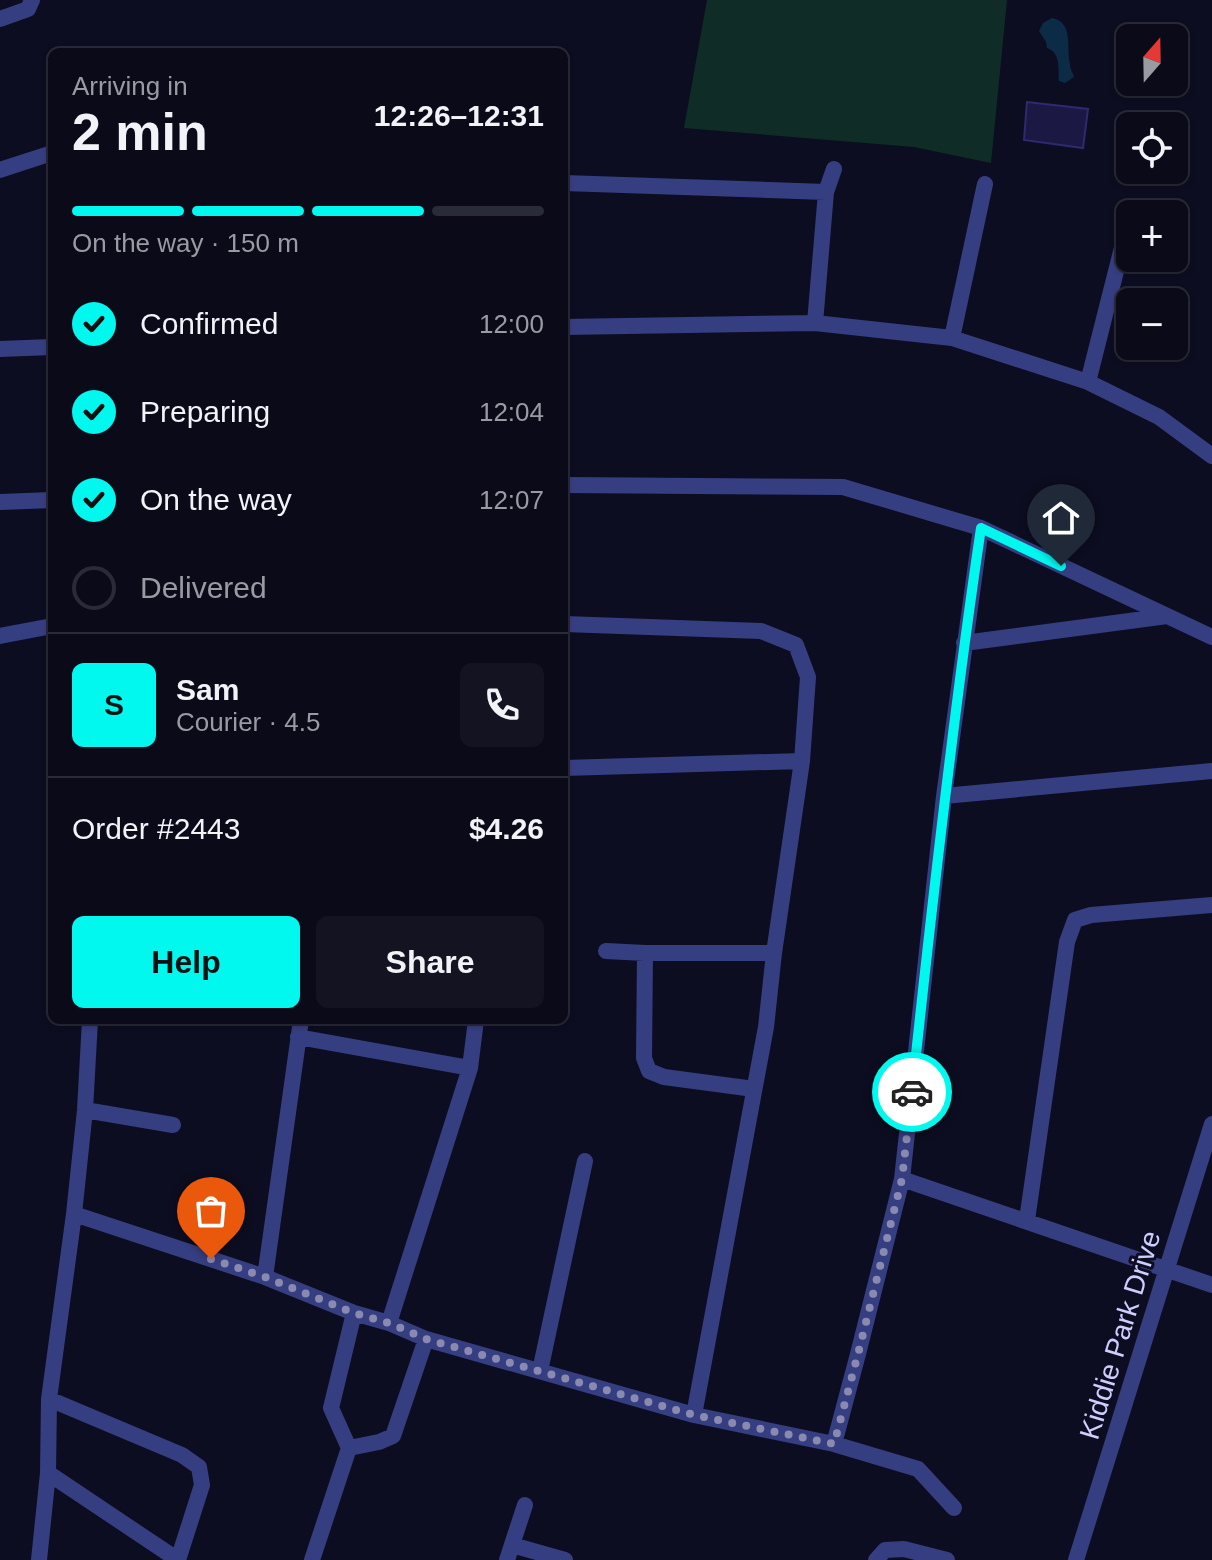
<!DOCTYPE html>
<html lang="en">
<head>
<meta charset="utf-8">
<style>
	:root { --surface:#0a0a19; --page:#131322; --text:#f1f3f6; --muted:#999aa2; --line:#2a2b38; --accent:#00f8ee }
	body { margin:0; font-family:Arial,sans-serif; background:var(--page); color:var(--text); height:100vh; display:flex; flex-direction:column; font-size:30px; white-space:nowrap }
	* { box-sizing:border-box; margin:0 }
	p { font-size:26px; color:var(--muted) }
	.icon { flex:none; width:44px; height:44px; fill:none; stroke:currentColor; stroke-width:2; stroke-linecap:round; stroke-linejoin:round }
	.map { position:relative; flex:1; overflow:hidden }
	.sheet { position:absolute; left:48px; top:48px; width:520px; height:976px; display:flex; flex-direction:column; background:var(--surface); border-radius:12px; box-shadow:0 2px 6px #0004,0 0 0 2px var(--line) }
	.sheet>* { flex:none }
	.needle { width:52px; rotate:20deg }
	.buttons { position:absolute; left:1116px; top:24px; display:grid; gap:16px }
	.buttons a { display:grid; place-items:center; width:72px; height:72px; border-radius:12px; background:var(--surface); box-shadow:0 2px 6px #0004,0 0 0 2px var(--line); font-size:40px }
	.pin { position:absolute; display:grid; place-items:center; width:68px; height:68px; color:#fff; margin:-82px -34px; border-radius:50% 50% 50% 0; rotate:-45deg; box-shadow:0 0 8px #0007 }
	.pin .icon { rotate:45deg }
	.courier { position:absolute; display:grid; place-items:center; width:80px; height:80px; margin:-40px; border:6px solid #00f8ee; border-radius:50%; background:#fff; color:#222; box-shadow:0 2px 10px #0007 }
	.head em { font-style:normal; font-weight:600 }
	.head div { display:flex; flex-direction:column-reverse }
	.head { display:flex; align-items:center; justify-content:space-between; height:136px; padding:0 24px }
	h1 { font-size:52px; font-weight:600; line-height:60px }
	.bar { display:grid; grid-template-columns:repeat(4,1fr); gap:12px 8px; align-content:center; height:96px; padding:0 24px }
	.bar i { height:10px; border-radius:6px; background:var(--line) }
	.bar .active { background:var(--accent) }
	.bar p { grid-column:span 4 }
	.line { display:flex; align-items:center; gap:20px; padding:0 24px; border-top:2px solid var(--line) }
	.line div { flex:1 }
	.round { display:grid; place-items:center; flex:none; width:84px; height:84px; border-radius:12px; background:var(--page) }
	ol { padding:0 24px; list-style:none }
	li { display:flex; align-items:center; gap:24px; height:88px }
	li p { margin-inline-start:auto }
	li .icon { padding:8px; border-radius:50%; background:var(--accent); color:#111; stroke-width:4 }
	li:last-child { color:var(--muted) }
	li i { width:44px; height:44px; border:4px solid var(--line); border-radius:50% }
	.cta { display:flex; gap:16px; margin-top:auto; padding:16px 24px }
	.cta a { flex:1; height:92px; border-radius:12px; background:var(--accent); color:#111; font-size:32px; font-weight:600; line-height:92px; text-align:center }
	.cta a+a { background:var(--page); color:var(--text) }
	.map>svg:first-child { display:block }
	.green { fill:#102c27 }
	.water { fill:#0b2b47 }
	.building { fill:#1b1843; stroke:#2e2a6f; stroke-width:2 }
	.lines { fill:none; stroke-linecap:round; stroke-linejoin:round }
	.minor { stroke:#363e82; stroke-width:16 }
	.done { stroke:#8a8ab1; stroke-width:8; stroke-dasharray:0 14.4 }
	.route { stroke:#00f8ee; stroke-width:10 }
	.labels { text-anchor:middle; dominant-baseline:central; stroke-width:6; stroke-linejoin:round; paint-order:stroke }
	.street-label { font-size:28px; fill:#cdceff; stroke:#0d0d21 }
</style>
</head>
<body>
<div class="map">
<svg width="1212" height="1560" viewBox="0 0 1212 1560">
	<rect width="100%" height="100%" fill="#0d0d21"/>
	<path class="green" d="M707 0H1007L991 163 914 147 684 128Z"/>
	<path class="water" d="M1052 18C1074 22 1066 48 1070 64 1070 69 1073 73 1074 77L1065 83 1059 81C1058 68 1061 53 1047 48L1046 42 1039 31 1043 23Z"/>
	<path class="building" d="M1027 102 1088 109 1083 148 1024 140Z"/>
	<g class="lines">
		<path class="minor" d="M0 19 28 9 32 0
			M0 170 52 153
			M564 183 826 192
			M815 323 826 192 834 169
			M564 327 815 323 952 338 1088 382 1159 417 1212 456
			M952 338 985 184
			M0 349 52 347
			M1088 382 1130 216
			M564 485 843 487 981 528 1212 637
			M0 502 52 500
			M564 624 761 631 796 645 808 677 802 761 774 953 766 1027 694 1415
			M0 636 52 626
			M964 643 1167 616
			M564 768 802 761
			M944 796 1212 771
			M606 951 645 953H774
			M645 953 644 1058 649 1071 664 1077 754 1089
			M298 1037 470 1068
			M85 1110 173 1125
			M902 1179 1212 1285
			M74 1214 265 1277 354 1313 389 1323 426 1339 694 1415 834 1444 918 1469 954 1508
			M1027 1220 1067 942 1075 920 1091 915 1212 905
			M265 1277 301 1020
			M389 1323 470 1068 476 1020
			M540 1371 585 1161
			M834 1444 858 1354 902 1179 944 796 981 528
			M349 1448 379 1442 393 1436 426 1339
			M48 1473 178 1560 202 1485 199 1467 182 1455 49 1399
			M512 1545 565 1560
			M39 1560 48 1473 49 1399 74 1214 85 1110 90 1020
			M312 1560 349 1448 331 1408 354 1313
			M507 1560 525 1505
			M876 1560 885 1550 904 1549 947 1560
			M1076 1560 1212 1124"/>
	</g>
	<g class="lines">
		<path class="done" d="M211 1259 265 1277 354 1313 389 1323 426 1339 694 1415 834 1444 858 1354 902 1179 912 1092"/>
		<path class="route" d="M912 1092C932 903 953 716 981 528L1061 566"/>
	</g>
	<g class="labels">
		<g class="street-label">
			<text transform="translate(1120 1335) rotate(-73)">Kiddie Park Drive</text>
		</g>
	</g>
</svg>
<div class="buttons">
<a><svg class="needle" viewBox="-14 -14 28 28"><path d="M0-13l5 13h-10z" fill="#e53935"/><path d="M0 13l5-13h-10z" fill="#999aa2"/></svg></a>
<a><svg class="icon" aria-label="locate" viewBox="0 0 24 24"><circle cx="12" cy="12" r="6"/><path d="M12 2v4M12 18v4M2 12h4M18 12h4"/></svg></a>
<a>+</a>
<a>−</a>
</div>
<div class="pin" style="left:211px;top:1259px;background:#ea580c"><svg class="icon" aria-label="bag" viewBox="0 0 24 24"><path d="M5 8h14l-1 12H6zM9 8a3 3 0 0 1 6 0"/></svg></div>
<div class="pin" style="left:1061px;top:566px;background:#1f2937"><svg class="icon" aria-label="home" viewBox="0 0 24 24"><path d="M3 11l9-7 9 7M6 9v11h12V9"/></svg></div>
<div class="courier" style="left:912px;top:1092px"><svg class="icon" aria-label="car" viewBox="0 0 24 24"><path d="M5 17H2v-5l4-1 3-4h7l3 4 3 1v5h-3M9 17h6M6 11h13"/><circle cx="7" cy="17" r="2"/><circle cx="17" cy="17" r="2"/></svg></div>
<section class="sheet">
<div class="head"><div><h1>2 min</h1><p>Arriving in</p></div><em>12:26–12:31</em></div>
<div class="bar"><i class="active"></i><i class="active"></i><i class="active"></i><i></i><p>On the way · 150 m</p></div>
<ol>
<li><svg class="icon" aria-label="check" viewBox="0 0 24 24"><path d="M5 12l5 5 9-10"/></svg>Confirmed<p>12:00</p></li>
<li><svg class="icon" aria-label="check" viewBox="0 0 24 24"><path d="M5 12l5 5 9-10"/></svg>Preparing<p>12:04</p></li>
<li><svg class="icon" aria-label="check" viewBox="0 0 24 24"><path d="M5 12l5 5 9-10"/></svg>On the way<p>12:07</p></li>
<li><i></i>Delivered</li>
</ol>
<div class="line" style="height:144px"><b class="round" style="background:var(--accent);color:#111">S</b><div><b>Sam</b><p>Courier · 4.5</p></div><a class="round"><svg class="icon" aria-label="phone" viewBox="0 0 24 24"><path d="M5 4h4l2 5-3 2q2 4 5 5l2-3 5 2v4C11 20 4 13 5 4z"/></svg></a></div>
<div class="line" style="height:104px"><div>Order #2443</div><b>$4.26</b></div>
<div class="cta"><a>Help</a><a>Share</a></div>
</section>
</div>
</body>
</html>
